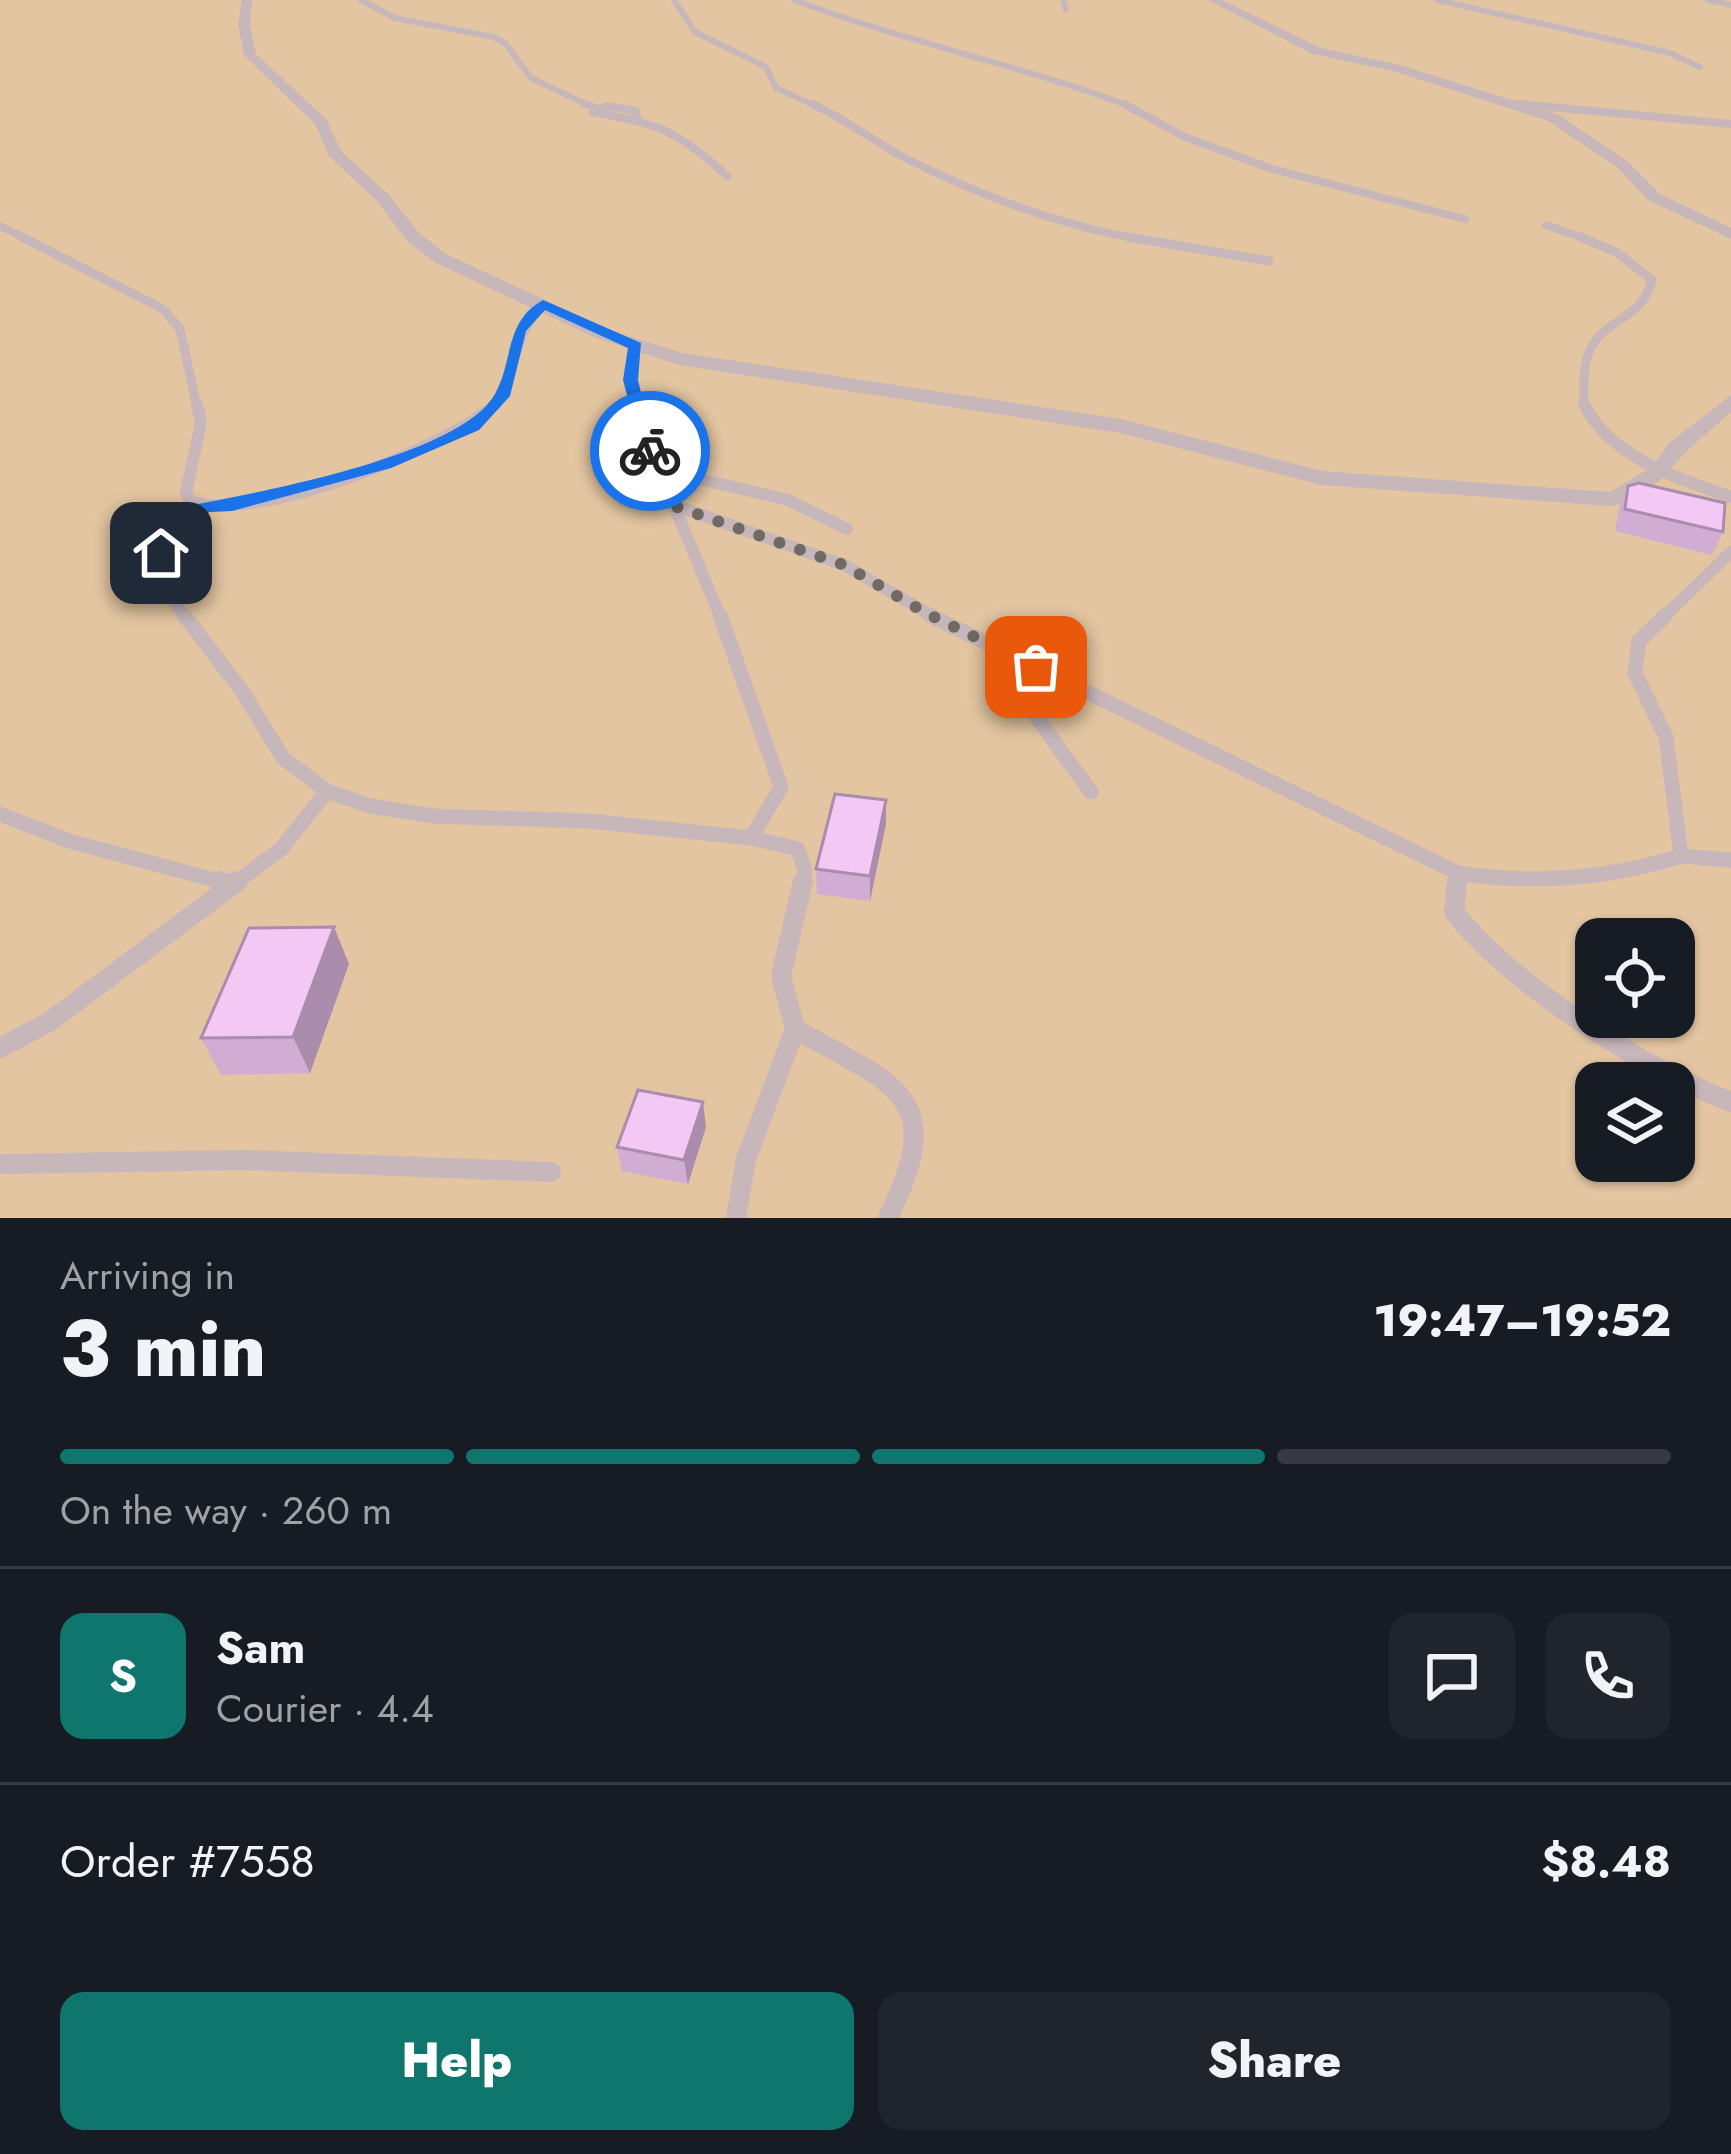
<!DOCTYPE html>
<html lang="en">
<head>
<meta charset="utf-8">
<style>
	:root { --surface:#171b24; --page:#20242c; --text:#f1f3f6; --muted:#9ea1a6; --line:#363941; --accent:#0f766e }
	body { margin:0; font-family:Jost,sans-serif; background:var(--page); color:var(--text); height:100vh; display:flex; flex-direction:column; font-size:45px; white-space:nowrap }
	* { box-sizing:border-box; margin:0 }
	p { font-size:39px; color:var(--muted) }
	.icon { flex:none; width:66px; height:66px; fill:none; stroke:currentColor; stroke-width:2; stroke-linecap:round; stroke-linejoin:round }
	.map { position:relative; height:1218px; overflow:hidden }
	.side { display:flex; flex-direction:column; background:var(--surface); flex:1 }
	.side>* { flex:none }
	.tools { position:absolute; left:1575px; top:918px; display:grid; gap:24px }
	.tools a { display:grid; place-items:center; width:120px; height:120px; border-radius:24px; background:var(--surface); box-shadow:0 3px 9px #0004; font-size:60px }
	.pin { position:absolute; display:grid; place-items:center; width:102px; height:102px; color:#fff; margin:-51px; border-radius:24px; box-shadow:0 6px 18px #0006 }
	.courier { position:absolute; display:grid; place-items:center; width:120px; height:120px; margin:-60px; border:9px solid #1a73e8; border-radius:50%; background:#fff; color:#222; box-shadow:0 3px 15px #0007 }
	.head em { font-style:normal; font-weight:800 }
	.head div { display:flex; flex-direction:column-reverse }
	.head { display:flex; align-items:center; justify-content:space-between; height:204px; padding:0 60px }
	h1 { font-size:78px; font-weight:800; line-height:90px }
	.bar { display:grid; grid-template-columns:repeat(4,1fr); gap:18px 12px; align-content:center; height:144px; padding:0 60px }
	.bar i { height:15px; border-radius:9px; background:var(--line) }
	.bar .selected { background:var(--accent) }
	.bar p { grid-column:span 4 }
	.line { display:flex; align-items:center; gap:30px; padding:0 60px; border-top:3px solid var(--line) }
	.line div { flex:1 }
	.round { display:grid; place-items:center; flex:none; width:126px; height:126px; border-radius:24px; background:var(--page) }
	.action { display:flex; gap:24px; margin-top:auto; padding:24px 60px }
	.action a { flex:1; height:138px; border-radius:24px; background:var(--accent); color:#fff; font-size:48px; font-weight:800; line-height:138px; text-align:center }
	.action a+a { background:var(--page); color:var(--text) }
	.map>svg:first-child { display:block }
	.green { fill:#e3c5a1; fill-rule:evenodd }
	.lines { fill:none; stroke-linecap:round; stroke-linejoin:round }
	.lane-far5 { stroke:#c7b7ba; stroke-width:6 }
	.lane-far4 { stroke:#c7b7ba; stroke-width:8 }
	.lane-far3 { stroke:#c7b7ba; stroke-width:9 }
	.lane-far2 { stroke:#c7b7ba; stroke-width:12 }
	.lane-far1 { stroke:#c7b7ba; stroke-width:15 }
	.lane { stroke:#c7b7ba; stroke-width:20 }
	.street { fill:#c7b7ba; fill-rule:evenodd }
	.wall { fill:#d1acd3 }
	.shaded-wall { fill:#aa8cac }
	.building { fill:#f3c8f5; stroke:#aa8cac; stroke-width:3 }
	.route { fill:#1a73e8 }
	.done { stroke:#706a62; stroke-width:12; stroke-dasharray:0 21.6 }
</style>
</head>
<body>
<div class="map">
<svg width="1731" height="1218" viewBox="0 0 1731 1218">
	<rect width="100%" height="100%" fill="#fcf8f3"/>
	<path class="green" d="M0 0H1731V1218H0ZM1596 939H1674V1017H1596ZM1596 1083H1674V1161H1596Z"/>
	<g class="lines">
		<path class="lane-far5" d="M361 0 395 18 493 37 505 43 531 78 592 107
			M674 0 695 32 766 67 776 88 818 107
			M794 0C905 42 1020 65 1132 107
			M1063 0 1066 10
			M1437 0 1670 53 1700 67
			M1708 0 1731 5
			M1518 104 1548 107
			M606 107H613"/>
		<path class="lane-far4" d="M585 104 595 108
			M812 104C846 119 874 142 907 159 981 196 1062 226 1143 240
			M1124 104 1185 137 1272 169 1465 219
			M1518 104 1731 124
			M637 118 636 111 608 106 593 112C661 125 675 129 727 176
			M1546 225 1589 240
			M0 226 29 240"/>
		<path class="lane-far3" d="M22 237 163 309 180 329 197 407
			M1128 237 1269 261
			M1580 237 1616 252 1652 280C1641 322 1605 317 1590 350 1582 367 1584 388 1584 407
			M636 346 630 380 637 407
			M492 407C519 378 510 339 543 304"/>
		<path class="lane-far2" d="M197 404 201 423 186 492 190 501C253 525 445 448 496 404
			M636 404 642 430 721 618
			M1584 404C1609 457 1680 479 1731 497
			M657 469 788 500 847 529
			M671 504 844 565 936 618
			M186 618 159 583 161 553 204 507
			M1663 618 1731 552"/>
		<path class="lane-far1" d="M184 615 242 691 283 758 327 791 370 806 434 816 589 821 751 838 781 787 720 615
			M929 615 1458 873 1457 884
			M1666 615 1639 641 1635 673 1666 737 1681 856 1731 860
			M994 647 1004 673 1091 792
			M0 814 69 841 230 884
			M751 838 798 849 805 871 802 884
			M1458 873C1534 885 1607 879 1681 856
			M234 884 281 849 327 791"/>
		<path class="lane" d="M219 881 233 885
			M1457 881 1454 912C1513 986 1643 1068 1731 1102
			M795 1029C895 1086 949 1094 888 1218
			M0 1048 49 1022 238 881
			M0 1164 245 1160 551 1172
			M736 1218 746 1159 795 1029 781 976 803 881"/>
		<path class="street" d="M242 0H252L250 24 256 54 326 119 341 151 389 195 419 233 446 254 610 330 682 353 1121 419 1322 471 1610 492 1652 467 1668 444 1731 395V412C1717 425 1701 437 1687 451 1659 480 1653 495 1611 506L1322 485 1120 433 679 365 596 338 434 262 407 241 377 201 329 156 315 124 244 55 238 24Z
			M1208 0H1222L1321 48 1400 65 1559 115 1628 162 1660 194 1731 228V239L1648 200 1618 168 1549 121 1393 71 1313 54Z"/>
	</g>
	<path class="wall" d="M1628 486 1723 532 1712 555 1615 531 1619 508Z
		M886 824 870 901 817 894 816 869Z
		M349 964 310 1073 221 1075 201 1038Z
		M706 1127 688 1184 622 1171 617 1147Z"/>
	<path class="shaded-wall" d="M886 800V824L870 901V876Z
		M334 927 349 964 310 1073 293 1037Z
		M703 1102 706 1127 688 1184 684 1160Z"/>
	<path class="building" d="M1639 483 1725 503 1723 532 1625 509 1628 486Z
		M835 794 886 800 870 876 816 869Z
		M334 927 293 1037 201 1038 249 928Z
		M638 1090 703 1102 684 1160 617 1147Z"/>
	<path class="route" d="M543 300 641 343 638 380 656 455 642 451 623 380 628 348 545 310 526 331 510 396 479 430 391 468 232 511 209 512 168 557 152 553 198 504C265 491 461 455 495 394 514 360 504 322 543 300Z"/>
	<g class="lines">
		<path class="done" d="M650 451 671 505 844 565 926 613 1036 667"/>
	</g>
</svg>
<div class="tools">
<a><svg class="icon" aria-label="locate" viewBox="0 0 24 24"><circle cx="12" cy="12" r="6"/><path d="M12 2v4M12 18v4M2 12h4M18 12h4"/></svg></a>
<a><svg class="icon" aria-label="layers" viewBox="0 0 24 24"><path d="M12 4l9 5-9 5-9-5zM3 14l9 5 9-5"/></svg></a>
</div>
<div class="pin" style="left:1036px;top:667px;background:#ea580c"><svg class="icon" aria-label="bag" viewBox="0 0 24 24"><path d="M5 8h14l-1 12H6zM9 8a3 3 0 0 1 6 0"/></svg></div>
<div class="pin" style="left:161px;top:553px;background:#1f2937"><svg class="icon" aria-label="home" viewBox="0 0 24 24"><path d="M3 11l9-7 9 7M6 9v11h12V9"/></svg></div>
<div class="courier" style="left:650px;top:451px"><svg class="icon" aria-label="bike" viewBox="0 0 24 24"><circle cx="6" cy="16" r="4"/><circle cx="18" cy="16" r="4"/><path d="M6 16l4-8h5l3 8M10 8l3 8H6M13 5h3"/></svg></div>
</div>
<section class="side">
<div class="head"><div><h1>3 min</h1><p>Arriving in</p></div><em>19:47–19:52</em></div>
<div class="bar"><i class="selected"></i><i class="selected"></i><i class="selected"></i><i></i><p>On the way · 260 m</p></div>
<div class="line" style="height:216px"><b class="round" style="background:var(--accent);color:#fff">S</b><div><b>Sam</b><p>Courier · 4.4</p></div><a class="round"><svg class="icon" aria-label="chat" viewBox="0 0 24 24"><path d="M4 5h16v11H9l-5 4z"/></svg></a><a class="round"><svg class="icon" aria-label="phone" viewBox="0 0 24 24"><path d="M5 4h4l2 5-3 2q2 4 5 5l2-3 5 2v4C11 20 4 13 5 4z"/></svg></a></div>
<div class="line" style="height:156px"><div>Order #7558</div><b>$8.48</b></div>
<div class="action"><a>Help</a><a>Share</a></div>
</section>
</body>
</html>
